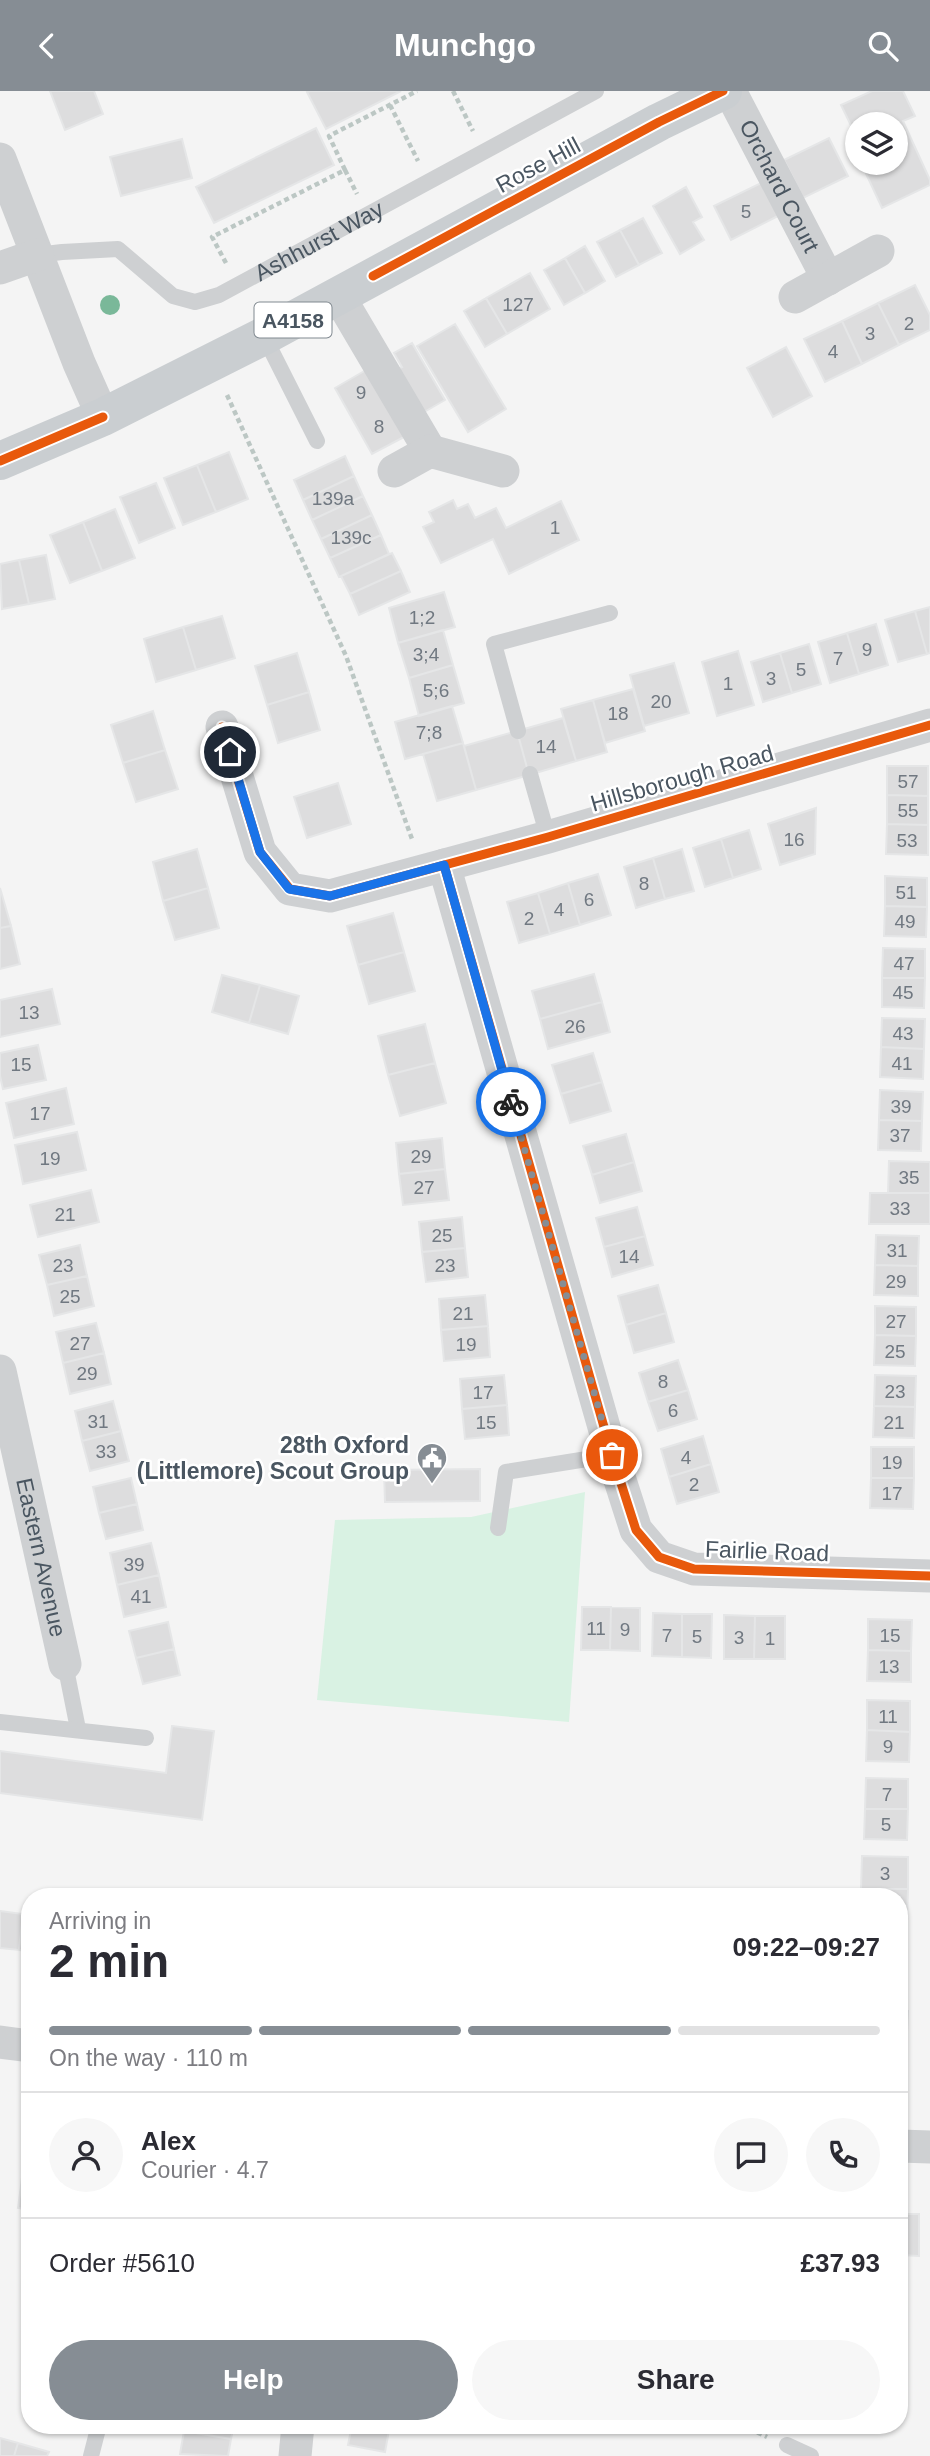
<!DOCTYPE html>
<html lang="en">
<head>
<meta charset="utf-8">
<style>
	:root { --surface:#fff; --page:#f7f7f7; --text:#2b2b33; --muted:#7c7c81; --line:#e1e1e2; --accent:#868d94 }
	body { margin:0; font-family:Arial,sans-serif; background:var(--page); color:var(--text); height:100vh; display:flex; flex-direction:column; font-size:26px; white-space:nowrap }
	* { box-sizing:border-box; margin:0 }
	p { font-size:23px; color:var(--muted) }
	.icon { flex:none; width:38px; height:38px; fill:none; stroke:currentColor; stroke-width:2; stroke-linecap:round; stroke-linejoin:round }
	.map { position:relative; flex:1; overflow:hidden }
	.drawer { position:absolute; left:21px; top:1797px; width:887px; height:546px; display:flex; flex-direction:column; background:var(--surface); border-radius:28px; box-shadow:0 2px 5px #0004 }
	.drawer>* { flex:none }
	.fabs { position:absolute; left:845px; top:21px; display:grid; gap:14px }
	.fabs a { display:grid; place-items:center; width:63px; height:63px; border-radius:50%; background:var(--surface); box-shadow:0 2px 5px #0004; font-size:35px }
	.pin { position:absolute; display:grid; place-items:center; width:60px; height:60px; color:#fff; margin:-30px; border:4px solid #fff; border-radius:50%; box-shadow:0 2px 7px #0007 }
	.courier { position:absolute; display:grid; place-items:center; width:70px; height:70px; margin:-35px; border:5px solid #1a73e8; border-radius:50%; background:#fff; color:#222; box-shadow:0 2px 9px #0007 }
	.summary em { font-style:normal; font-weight:600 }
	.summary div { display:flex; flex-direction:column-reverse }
	.summary { display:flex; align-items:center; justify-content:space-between; height:119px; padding:0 28px }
	h1 { font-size:46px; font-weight:600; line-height:52px }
	.bar { display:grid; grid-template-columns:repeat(4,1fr); gap:10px 7px; align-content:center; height:84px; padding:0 28px }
	.bar i { height:9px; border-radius:5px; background:var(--line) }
	.bar .active { background:var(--accent) }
	.bar p { grid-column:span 4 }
	.line { display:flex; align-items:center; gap:18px; padding:0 28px; border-top:2px solid var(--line) }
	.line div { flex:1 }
	.round { display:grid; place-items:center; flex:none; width:74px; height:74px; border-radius:37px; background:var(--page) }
	.primary-button { display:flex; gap:14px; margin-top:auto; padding:14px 28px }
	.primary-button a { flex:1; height:80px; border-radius:42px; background:var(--accent); color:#fff; font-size:28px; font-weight:600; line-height:80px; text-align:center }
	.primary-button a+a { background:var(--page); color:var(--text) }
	header { display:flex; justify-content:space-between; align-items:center; height:91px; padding:0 28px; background:var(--accent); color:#fff; font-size:32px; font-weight:600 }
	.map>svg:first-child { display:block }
	.green { fill:#d9f2e3 }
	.building { fill:#ddddde; stroke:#e5e6e7; stroke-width:2 }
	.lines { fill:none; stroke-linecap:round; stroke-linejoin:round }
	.path { stroke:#bcc7c4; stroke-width:4.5; stroke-dasharray:5 3.5; stroke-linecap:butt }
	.lane { stroke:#ced0d2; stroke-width:16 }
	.street { stroke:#ced0d2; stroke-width:33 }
	.primary { stroke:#caced1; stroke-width:38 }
	.cycleway-casing { stroke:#fff; stroke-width:13 }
	.cycleway { stroke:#e8590c; stroke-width:9 }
	.tree { fill:#7ab899 }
	.done { stroke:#868d94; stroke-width:7; stroke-dasharray:0 12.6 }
	.route { stroke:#1a73e8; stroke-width:9 }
	.labels { text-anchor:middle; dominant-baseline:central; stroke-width:5; stroke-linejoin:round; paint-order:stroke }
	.number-label { font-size:19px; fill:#707881 }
	.shield { fill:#fff; stroke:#808990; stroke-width:2 }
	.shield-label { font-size:21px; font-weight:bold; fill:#4a5661 }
	.street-label { font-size:23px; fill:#4a5661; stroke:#fff }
	.poi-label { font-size:23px; font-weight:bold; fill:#4a5661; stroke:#fff; text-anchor:end }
</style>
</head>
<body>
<header><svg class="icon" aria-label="back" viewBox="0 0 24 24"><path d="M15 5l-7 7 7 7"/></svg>Munchgo<svg class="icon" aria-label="search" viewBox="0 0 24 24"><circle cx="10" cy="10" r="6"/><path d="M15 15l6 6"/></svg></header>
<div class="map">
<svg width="930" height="2365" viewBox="0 0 930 2365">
	<rect width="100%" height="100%" fill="#f4f4f4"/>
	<path class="green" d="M585 1401 569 1631 317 1609 335 1429 471 1426Z"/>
	<path class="building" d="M50 0H94L103 23 65 39Z
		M310 0H401L326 38 307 1Z
		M872 0H903L915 25 903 30 930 89V94L882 117 861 72H896V33H858V49L841 14Z
		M316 37 334 74 214 132 196 96Z
		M829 47 848 85 803 107 784 69Z
		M182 48 192 87 121 105 110 66Z
		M761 92 778 125 731 149 714 115Z
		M686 96 702 126 693 131 704 149 680 163 653 115Z
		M643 127 662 162 639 174 620 139Z
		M620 139 639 174 616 186 597 151Z
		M585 155 605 190 585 202 565 167Z
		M565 167 585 202 564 214 544 179Z
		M530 182 550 218 507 243 486 207Z
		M915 194 930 224V239L899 254 878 212Z
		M486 207 507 243 485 256 464 220Z
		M878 212 899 254 862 273 842 230Z
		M842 230 862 273 825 291 804 248Z
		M455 233 506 318 468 341 417 255Z
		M412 252 445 309 419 324 394 280 402 276 394 262Z
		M786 256 812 305 773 326 747 277Z
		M366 279 404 346 372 363 335 297Z
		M229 361 248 408 216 421 197 374Z
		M345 365 354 385 303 409 294 389Z
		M197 374 216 421 183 434 164 387Z
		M354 385 363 405 312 429 303 409Z
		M156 392 175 437 139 452 120 406Z
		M363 405 372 424 321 448 312 429Z
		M453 409 457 418 468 413 475 427 496 417 506 437 561 410 579 449 509 483 493 448 441 472 423 436 434 431 429 421Z
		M115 418 135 467 102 480 83 431Z
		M372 424 381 444 330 467 321 448Z
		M83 431 102 480 70 492 50 444Z
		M381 444 389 463 339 486 330 467Z
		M392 462 401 480 350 503 341 485Z
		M46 464 55 508 29 513 19 469Z
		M19 469 29 513 2 518 0 473Z
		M401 480 410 501 359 524 350 503Z
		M444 501 455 536 398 552 389 517Z
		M930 516V562L927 563 915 520Z
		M915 520 927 563 898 571 885 529Z
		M222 525 235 567 196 579 183 536Z
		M876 533 888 574 859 583 847 542Z
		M183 536 196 579 156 591 144 548Z
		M443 539 453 574 409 587 398 552Z
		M847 542 859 583 830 592 818 551Z
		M809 553 821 593 792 602 780 562Z
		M738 560 754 614 717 625 702 571Z
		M297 562 309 601 267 614 255 575Z
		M780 562 792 602 763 611 751 571Z
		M674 572 689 622 644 635 630 584Z
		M453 574 464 612 419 625 409 587Z
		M633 598 645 640 605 652 593 609Z
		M309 601 320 639 278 652 267 614Z
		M593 609 607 661 576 670 561 618Z
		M452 615 463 652 405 668 395 631Z
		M153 620 165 659 123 672 111 634Z
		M563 627 576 670 529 684 517 640Z
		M517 640 529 684 476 699 464 655Z
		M463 652 476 699 437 710 423 663Z
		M165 659 178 698 136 711 123 672Z
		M887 675H928V705L887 704Z
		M338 692 351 733 307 747 294 706Z
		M887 704 928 705V734L887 733Z
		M816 717 815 763 780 774 768 733Z
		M887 733 928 734V764L886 763Z
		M749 739 761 778 733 787 721 748Z
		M721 748 733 787 705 796 693 757Z
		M197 758 208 797 163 810 153 771Z
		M682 758 694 800 665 808 653 767Z
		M653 767 665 808 636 817 624 776Z
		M598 783 611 824 580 834 568 792Z
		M885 785 927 787V816L885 815Z
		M568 792 580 834 550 843 538 802Z
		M0 797 11 835 0 837Z
		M208 797 219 837 175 849 163 810Z
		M538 802 550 843 519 852 507 811Z
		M885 815 927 816 926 846 884 845Z
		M393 822 404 861 358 874 347 835Z
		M11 835 20 873 0 878V837Z
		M883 857 925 858V887H882Z
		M404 861 415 900 369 913 358 874Z
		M594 883 602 911 540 928 532 900Z
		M222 884 260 894 249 932 212 921Z
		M882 887H925L924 917 882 916Z
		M260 894 299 905 288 943 249 932Z
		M52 898 60 933 0 946V909Z
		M602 911 610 941 548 958 540 928Z
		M882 927 925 928 924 958 881 956Z
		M425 933 435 972 388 984 378 945Z
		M38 954 46 989 3 998 0 985V962Z
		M881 956 924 958 923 988 880 986Z
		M593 962 602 991 561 1003 552 974Z
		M435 972 446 1012 400 1025 388 984Z
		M602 991 611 1020 570 1032 561 1003Z
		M66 997 74 1033 14 1047 6 1012Z
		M880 999 923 1001 922 1030 879 1029Z
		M879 1029 922 1030 921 1060 878 1059Z
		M77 1041 86 1079 23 1093 15 1054Z
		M626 1043 634 1071 592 1084 583 1055Z
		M442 1047 445 1078 399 1083 396 1052Z
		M889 1070 930 1071V1102H888Z
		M634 1071 642 1100 600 1112 592 1084Z
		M445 1078 449 1109 403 1114 399 1083Z
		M91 1099 99 1131 38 1146 30 1114Z
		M870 1102H930V1133H869Z
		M637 1116 645 1145 604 1156 596 1127Z
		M462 1126 465 1157 422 1161 419 1131Z
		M876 1144 919 1145 918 1175 875 1174Z
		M645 1145 653 1174 612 1186 604 1156Z
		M80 1154 87 1185 47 1194 39 1164Z
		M465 1157 468 1186 426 1191 422 1161Z
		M875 1174 918 1175V1205L874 1204Z
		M87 1185 94 1215 54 1225 47 1194Z
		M658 1194 666 1222 626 1234 618 1205Z
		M485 1204 488 1235 441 1239 439 1208Z
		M875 1215 916 1216V1245L875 1244Z
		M666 1222 674 1251 634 1262 626 1234Z
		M96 1232 104 1262 63 1272 56 1241Z
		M488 1235 490 1266 444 1270 441 1239Z
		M875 1244 916 1245 915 1275 874 1274Z
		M104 1262 111 1293 70 1303 63 1272Z
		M678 1269 688 1299 648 1311 639 1282Z
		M504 1284 507 1314 462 1318 460 1288Z
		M875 1284 916 1285 915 1316 874 1315Z
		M688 1299 697 1328 658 1340 648 1311Z
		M113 1310 121 1340 82 1350 75 1320Z
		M507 1314 509 1344 465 1348 462 1318Z
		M874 1315 915 1316 914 1347 873 1346Z
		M121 1340 129 1370 90 1380 82 1350Z
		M703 1345 711 1373 669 1386 661 1358Z
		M871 1356H914V1387H871Z
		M711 1373 719 1401 677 1413 669 1386Z
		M480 1378V1410L385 1411 384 1379Z
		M131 1387 137 1413 99 1422 93 1396Z
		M871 1387H914L913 1418 870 1417Z
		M137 1413 143 1439 106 1448 99 1422Z
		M151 1452 159 1484 117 1494 110 1462Z
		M159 1484 166 1516 124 1526 117 1494Z
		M582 1516H611L610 1559H581Z
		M611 1516 640 1517V1560L610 1559Z
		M653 1522 682 1523V1566L652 1565Z
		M682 1523H712L711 1567 682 1566Z
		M724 1524 755 1525 754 1568H724Z
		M755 1525H785V1568H754Z
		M868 1528 912 1529 911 1560 868 1559Z
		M168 1531 174 1558 136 1567 129 1540Z
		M174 1558 180 1584 143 1593 136 1567Z
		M868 1559 911 1560V1591L867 1590Z
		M867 1609 910 1610V1641L867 1639Z
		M172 1635 214 1640 202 1729 0 1702V1660L166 1682Z
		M867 1639 910 1641 909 1671 866 1670Z
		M866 1687 908 1688V1718H865Z
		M865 1718H908L907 1749 864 1748Z
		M862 1765 908 1766V1798H861Z
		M861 1798H908L907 1830H900V1806H861Z
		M0 1820 23 1823 19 1859 0 1857Z
		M23 1823H30V1860L19 1859Z
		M900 1920H908L906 1962H900Z
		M26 2057 30 2058V2119L18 2117Z
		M900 2123H919V2165L900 2164Z
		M185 2334H234L231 2348 184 2340Z
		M352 2334H390L385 2361 348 2354Z
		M184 2340 231 2348 228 2365 180 2363Z
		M0 2347 18 2352 14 2365H0Z
		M18 2352 49 2361 47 2365H14Z"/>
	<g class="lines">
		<path class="path" d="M453 0 473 40
			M390 14 418 70
			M345 79 357 103
			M226 172 212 146 345 79 329 45 417 0
			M227 304 346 565 412 748
			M742 2334 767 2346"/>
		<g class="lane">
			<path id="s1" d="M37 164 62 161 118 158 173 205 195 211 219 204 596 0"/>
			<path d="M264 245 317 350"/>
			<path d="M518 640 494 553 610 522"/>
			<path d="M530 683 548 746"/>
			<path d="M498 1437 506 1381 612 1364"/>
			<path d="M65 1573 78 1638"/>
			<path d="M0 1631 146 1647"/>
			<path d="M787 2354 811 2365"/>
			<path d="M91 2365 99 2334"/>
		</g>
		<g class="street">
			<path id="s2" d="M730 0 828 188"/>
			<path d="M0 68 79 272 103 326"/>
			<path d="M0 177 37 164"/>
			<path d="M338 204 430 360"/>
			<path d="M795 206 878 160"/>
			<path d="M394 380 430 360 503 380"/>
			<path d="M222 636 260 761 290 798 330 805 548 746 930 634"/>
			<path d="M444 774 612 1364 636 1439 659 1466 694 1478 930 1485"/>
			<path id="s3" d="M0 1280 65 1573"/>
			<path d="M0 1951 30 1955"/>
			<path d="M900 2055 930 2056"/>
			<path d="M295 2365 298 2334"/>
		</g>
		<path class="primary" d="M0 370 103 326 264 245 659 31 723 0"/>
		<g class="cycleway-casing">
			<path id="cycleway" d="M373 185 659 31 723 0
				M0 370 103 326
				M222 636 260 761 290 798 330 805 548 746 930 634
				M444 774 612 1364 636 1439 659 1466 694 1478 930 1485"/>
		</g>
		<use href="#cycleway" class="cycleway"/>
	</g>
	<circle class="tree" cx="110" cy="214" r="10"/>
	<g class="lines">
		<path class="done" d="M511 1011 612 1364"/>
		<path class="route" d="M230 661 260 761 289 798 330 805 444 774 511 1011"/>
	</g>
	<defs>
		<g id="civic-pin" transform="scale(1.575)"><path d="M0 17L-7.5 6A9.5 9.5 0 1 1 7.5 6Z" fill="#868d94" stroke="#fff"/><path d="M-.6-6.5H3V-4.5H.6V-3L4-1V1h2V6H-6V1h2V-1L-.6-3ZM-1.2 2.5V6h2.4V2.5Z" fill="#fff"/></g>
	</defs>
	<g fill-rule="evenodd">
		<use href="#civic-pin" x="432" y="1367"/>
	</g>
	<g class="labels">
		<g class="number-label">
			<text x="746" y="120">5</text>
			<text x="518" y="213">127</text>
			<text x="909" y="232">2</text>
			<text x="870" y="242">3</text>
			<text x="833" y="260">4</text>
			<text x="361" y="301">9</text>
			<text x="379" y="335">8</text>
			<text x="333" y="407">139a</text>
			<text x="555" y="436">1</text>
			<text x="351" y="446">139c</text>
			<text x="422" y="526">1;2</text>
			<text x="867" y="558">9</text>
			<text x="426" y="563">3;4</text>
			<text x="838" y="567">7</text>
			<text x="801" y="578">5</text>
			<text x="771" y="587">3</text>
			<text x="728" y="592">1</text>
			<text x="436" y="599">5;6</text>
			<text x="661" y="610">20</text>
			<text x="618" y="622">18</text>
			<text x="429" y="641">7;8</text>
			<text x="546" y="655">14</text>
			<text x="908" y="690">57</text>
			<text x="908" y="719">55</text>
			<text x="794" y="748">16</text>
			<text x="907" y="749">53</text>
			<text x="644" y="792">8</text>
			<text x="906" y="801">51</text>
			<text x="589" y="808">6</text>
			<text x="559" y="818">4</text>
			<text x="529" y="827">2</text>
			<text x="905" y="830">49</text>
			<text x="904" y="872">47</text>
			<text x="903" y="901">45</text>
			<text x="29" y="921">13</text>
			<text x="575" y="935">26</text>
			<text x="903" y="942">43</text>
			<text x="902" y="972">41</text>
			<text x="21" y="973">15</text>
			<text x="901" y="1015">39</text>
			<text x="40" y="1022">17</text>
			<text x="900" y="1044">37</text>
			<text x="421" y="1065">29</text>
			<text x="50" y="1067">19</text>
			<text x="909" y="1086">35</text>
			<text x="424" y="1096">27</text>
			<text x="900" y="1117">33</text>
			<text x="65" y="1123">21</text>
			<text x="442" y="1144">25</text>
			<text x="897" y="1159">31</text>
			<text x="629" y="1165">14</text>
			<text x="63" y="1174">23</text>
			<text x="445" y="1174">23</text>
			<text x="896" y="1190">29</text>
			<text x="70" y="1205">25</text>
			<text x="463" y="1222">21</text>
			<text x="896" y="1230">27</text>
			<text x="80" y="1252">27</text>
			<text x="466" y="1253">19</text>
			<text x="895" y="1260">25</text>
			<text x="87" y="1282">29</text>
			<text x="663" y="1290">8</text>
			<text x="895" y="1300">23</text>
			<text x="483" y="1301">17</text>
			<text x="673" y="1319">6</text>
			<text x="98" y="1330">31</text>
			<text x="486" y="1331">15</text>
			<text x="894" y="1331">21</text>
			<text x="106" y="1360">33</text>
			<text x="686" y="1366">4</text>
			<text x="892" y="1371">19</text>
			<text x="694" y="1393">2</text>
			<text x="892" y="1402">17</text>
			<text x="134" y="1473">39</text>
			<text x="141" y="1505">41</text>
			<text x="596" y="1537">11</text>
			<text x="625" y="1538">9</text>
			<text x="667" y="1544">7</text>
			<text x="890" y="1544">15</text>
			<text x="697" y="1545">5</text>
			<text x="739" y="1546">3</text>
			<text x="770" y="1547">1</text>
			<text x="889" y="1575">13</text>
			<text x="888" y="1625">11</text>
			<text x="888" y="1655">9</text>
			<text x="887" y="1703">7</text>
			<text x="886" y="1733">5</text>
			<text x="885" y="1782">3</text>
		</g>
		<rect class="shield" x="254.5" y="211.5" width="77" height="35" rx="5"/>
		<g class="shield-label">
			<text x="293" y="229">A4158</text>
		</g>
		<g class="street-label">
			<text transform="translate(538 74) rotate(-28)">Rose Hill</text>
			<text stroke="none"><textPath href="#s2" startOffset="107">Orchard Court</textPath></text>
			<text stroke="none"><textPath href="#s1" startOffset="315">Ashhurst Way</textPath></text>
			<text transform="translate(682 687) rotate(-16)">Hillsborough Road</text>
			<text transform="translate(767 1460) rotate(2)">Fairlie Road</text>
			<text stroke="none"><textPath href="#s3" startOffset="191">Eastern Avenue</textPath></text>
		</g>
		<g class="poi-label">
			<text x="409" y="1354">28th Oxford<tspan x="409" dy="26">(Littlemore) Scout Group</tspan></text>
		</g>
	</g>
</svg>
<div class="fabs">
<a><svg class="icon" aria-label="layers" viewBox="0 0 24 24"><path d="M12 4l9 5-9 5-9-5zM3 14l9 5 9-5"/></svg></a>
</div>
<div class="pin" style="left:612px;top:1364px;background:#ea580c"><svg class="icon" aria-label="bag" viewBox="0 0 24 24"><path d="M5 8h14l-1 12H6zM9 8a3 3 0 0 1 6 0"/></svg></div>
<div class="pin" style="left:230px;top:661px;background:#1f2937"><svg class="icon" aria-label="home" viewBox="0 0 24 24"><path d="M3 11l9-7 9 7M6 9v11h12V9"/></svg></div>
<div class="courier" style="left:511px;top:1011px"><svg class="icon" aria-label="bike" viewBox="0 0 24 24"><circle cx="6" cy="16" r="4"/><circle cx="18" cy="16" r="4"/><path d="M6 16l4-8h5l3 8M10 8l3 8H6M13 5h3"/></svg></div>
<section class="drawer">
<div class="summary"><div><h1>2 min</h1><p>Arriving in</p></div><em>09:22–09:27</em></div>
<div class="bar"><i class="active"></i><i class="active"></i><i class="active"></i><i></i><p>On the way · 110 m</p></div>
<div class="line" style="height:126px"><a class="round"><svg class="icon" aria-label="person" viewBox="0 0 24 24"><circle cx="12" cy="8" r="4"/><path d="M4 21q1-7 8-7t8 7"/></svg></a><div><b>Alex</b><p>Courier · 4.7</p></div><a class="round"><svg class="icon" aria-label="chat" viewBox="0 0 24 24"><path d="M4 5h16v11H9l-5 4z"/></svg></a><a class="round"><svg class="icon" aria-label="phone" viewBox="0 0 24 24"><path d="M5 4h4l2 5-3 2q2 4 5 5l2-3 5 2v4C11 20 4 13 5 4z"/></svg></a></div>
<div class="line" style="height:91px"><div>Order #5610</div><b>£37.93</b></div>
<div class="primary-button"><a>Help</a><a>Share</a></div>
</section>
</div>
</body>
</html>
